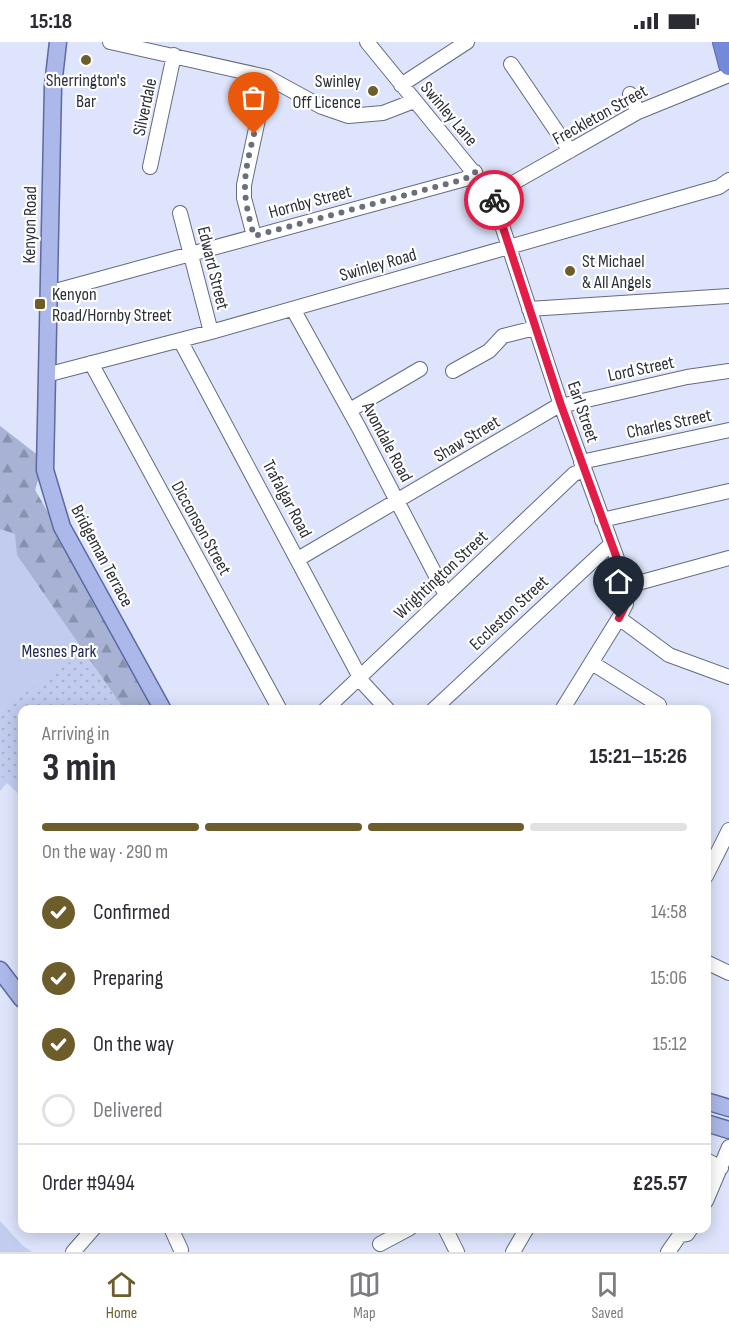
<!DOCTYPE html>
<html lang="en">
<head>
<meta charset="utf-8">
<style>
	:root { --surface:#fff; --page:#f7f7f7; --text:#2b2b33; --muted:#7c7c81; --line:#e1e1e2; --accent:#6d5d2b }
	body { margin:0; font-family:"Sofia Sans Condensed",sans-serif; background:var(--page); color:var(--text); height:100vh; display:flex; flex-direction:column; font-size:22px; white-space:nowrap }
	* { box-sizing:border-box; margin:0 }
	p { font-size:20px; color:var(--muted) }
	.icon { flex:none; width:33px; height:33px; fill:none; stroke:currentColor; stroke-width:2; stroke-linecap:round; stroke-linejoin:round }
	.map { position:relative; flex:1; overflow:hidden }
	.drawer { position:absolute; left:18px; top:663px; width:693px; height:528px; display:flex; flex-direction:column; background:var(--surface); border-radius:12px; box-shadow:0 3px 15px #0003 }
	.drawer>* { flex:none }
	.pin { position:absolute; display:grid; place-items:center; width:51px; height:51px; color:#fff; margin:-62px -26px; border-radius:50% 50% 50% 0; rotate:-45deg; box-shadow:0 0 6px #0007 }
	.pin .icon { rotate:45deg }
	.courier { position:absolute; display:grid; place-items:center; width:60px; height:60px; margin:-30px; border:4px solid #e11d48; border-radius:50%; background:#fff; color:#222; box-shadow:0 2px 8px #0007 }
	.overview em { font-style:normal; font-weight:700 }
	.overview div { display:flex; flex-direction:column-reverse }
	.overview { display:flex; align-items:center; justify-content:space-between; height:102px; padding:0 24px }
	h1 { font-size:39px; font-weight:700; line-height:45px }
	.bar { display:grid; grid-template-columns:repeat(4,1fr); gap:9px 6px; align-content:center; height:72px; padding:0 24px }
	.bar i { height:8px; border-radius:4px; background:var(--line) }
	.bar .current { background:var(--accent) }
	.bar p { grid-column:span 4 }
	.line { display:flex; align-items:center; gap:15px; padding:0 24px; border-top:2px solid var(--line) }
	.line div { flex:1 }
	ol { padding:0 24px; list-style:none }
	li { display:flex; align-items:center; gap:18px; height:66px }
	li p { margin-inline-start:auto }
	li .icon { padding:6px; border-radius:50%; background:var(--accent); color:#fff; stroke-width:4 }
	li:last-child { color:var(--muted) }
	li i { width:33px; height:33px; border:3px solid var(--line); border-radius:50% }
	.status { display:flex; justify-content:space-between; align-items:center; height:42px; padding:0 30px; background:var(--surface); direction:ltr }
	.status svg { height:16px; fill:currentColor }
	.dock { display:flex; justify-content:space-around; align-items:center; height:84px; border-top:2px solid var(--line); background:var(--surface); font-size:16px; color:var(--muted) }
	.dock a { display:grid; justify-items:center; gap:3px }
	.dock .current { color:var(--accent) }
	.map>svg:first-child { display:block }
	.green { fill:#c2ccef }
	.forest { fill:url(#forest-firs) }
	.garden { fill:url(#garden-dots) }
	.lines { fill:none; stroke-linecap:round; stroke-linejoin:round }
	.minor-casing { stroke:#656b7f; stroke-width:16 }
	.major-casing { stroke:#5b6aa1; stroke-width:19 }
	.highway-casing { stroke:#5b6aa1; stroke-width:22 }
	.minor { stroke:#fff; stroke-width:14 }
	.major { stroke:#acb8e9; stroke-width:16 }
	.highway { stroke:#7489da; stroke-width:20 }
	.done { stroke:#6b6f7c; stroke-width:6; stroke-dasharray:0 10.8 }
	.route { stroke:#e11d48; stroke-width:8 }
	.poi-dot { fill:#6d5d2b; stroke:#fff; stroke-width:2 }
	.labels { text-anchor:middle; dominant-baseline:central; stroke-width:4.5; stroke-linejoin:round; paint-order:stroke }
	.poi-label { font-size:18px; fill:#2d3038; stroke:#fff; text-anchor:start }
	.street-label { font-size:18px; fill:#2d3038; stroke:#fff }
	.park-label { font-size:18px; fill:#1c2552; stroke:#fff }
</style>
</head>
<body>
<div class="status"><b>15:18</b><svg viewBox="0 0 49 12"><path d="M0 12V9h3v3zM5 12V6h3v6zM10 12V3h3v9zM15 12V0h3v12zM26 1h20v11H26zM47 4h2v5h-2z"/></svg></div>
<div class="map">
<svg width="729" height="1210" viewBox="0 0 729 1210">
	<defs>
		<pattern id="forest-firs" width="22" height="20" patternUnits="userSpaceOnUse" patternTransform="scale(1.5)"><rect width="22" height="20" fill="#a7b2d5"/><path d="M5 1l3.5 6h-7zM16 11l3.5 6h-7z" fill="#8891ae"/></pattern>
		<pattern id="garden-dots" width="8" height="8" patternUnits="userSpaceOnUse" patternTransform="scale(1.5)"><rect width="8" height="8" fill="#c2ccef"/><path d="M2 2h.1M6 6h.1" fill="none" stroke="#a7b0ce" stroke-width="1.8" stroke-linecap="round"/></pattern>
	</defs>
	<rect width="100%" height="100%" fill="#dde4fb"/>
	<path class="green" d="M0 384 44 418 35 448 161 667 22 668V755L7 741 0 749Z
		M0 1179 22 1203 32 1210H0Z"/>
	<path class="forest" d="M0 384 44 418 35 448 161 667H124L17 513 15 492 0 487Z"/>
	<path class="garden" d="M83 611 124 667 22 668V751L3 734 2 740H0V669Z"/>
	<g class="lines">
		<g class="minor-casing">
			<path id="minor" d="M110 0 267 35 322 65 348 74 383 71 414 59
				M367 0 492 153 561 363 627 544 626 562 619 576 562 668
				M511 22 570 109
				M401 43 467 0
				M630 52 638 70
				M150 125 174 13
				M492 153 638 70 729 33
				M180 171 211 290
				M254 194 244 156V143L267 35
				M48 251 465 137 475 130
				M293 267 359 386 446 553
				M529 267 729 254
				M180 298 363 641 388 668
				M91 321 280 668
				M453 329 489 309 503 294 535 286
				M46 333 211 290 719 145 729 138
				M350 368 420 327
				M581 420 729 388
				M602 478 729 449
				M298 517 556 365 687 335 729 329
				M627 544 729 516
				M619 576 669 613 729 635
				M592 621 659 663 656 668
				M325 668 574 432 584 428
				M433 668 611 502
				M706 834 729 788
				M706 920 729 931
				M706 1118 721 1126
				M706 1159 729 1105
				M171 1186 181 1208
				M445 1186 457 1210
				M380 1202 410 1186
				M73 1210 94 1186
				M513 1210 527 1186
				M668 1210 680 1193 687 1192 691 1186"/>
		</g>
		<g class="major-casing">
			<path id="major" d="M58 0 53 44 45 428 62 485 163 668
				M0 928 22 957
				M706 1059 729 1066
				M706 1081 729 1088"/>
		</g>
		<g class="highway-casing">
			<path id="highway" d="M723 0 729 23"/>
		</g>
		<use href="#minor" class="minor"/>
		<use href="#major" class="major"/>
		<use href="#highway" class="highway"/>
	</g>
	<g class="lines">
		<path class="done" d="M254 92C243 137 241 148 254 194L465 137 475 130 494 158"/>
		<path class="route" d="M494 158 561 363 627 544 626 562 619 576"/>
	</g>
	<g class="poi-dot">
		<circle cx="86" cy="18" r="6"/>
		<circle cx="373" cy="49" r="6"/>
		<circle cx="570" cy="229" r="6"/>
		<rect x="34" y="256" width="12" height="12" rx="3"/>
	</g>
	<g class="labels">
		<g class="poi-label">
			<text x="86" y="38" text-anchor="middle">Sherrington's<tspan x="86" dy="21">Bar</tspan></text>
			<text x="361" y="39" text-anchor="end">Swinley<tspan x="361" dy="21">Off Licence</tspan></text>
			<text x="582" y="219">St Michael<tspan x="582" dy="21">&amp; All Angels</tspan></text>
			<text x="52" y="252">Kenyon<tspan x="52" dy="21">Road/Hornby Street</tspan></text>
		</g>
		<g class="street-label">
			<text transform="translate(145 65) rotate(-78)">Silverdale</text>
			<text transform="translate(449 72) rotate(50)">Swinley Lane</text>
			<text transform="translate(600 73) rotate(-29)">Freckleton Street</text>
			<text transform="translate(310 160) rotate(-15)">Hornby Street</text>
			<text transform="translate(30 183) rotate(-89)">Kenyon Road</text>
			<text transform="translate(378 223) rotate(-16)">Swinley Road</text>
			<text transform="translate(213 226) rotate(76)">Edward Street</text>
			<text transform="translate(641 327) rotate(-12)">Lord Street</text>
			<text transform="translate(583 370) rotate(71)">Earl Street</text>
			<text transform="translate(669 382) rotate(-12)">Charles Street</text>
			<text transform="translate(467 397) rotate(-31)">Shaw Street</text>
			<text transform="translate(387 400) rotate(62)">Avondale Road</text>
			<text transform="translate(287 457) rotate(62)">Trafalgar Road</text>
			<text transform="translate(201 486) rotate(61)">Dicconson Street</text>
			<text transform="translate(102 514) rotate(62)">Bridgeman Terrace</text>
			<text transform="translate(441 533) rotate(-43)">Wrightington Street</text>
			<text transform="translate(509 571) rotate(-43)">Eccleston Street</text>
		</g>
		<g class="park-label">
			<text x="59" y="609">Mesnes Park</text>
		</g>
	</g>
</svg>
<div class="pin" style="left:254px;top:92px;background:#ea580c"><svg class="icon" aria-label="bag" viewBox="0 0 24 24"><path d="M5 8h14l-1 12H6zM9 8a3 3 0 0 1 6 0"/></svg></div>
<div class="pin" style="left:619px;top:576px;background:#1f2937"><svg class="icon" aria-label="home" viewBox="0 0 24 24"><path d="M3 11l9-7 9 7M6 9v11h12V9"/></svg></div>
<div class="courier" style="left:494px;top:158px"><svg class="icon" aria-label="bike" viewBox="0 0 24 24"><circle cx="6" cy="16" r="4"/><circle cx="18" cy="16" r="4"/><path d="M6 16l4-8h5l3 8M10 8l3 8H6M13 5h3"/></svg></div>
<section class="drawer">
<div class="overview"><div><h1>3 min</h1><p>Arriving in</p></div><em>15:21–15:26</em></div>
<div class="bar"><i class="current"></i><i class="current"></i><i class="current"></i><i></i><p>On the way · 290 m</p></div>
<ol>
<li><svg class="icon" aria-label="check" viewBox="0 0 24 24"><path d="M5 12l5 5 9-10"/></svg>Confirmed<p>14:58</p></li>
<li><svg class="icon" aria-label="check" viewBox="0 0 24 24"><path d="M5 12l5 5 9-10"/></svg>Preparing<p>15:06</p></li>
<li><svg class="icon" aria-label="check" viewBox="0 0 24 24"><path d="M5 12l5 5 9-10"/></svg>On the way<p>15:12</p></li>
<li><i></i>Delivered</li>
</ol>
<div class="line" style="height:78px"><div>Order #9494</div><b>£25.57</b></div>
</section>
</div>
<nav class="dock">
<a class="current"><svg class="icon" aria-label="home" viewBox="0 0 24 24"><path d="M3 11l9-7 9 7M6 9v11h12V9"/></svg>Home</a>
<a><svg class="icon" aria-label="map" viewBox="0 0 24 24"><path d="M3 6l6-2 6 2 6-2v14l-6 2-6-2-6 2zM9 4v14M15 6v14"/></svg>Map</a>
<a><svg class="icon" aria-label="saved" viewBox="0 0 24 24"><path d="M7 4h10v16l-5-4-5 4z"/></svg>Saved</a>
</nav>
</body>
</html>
